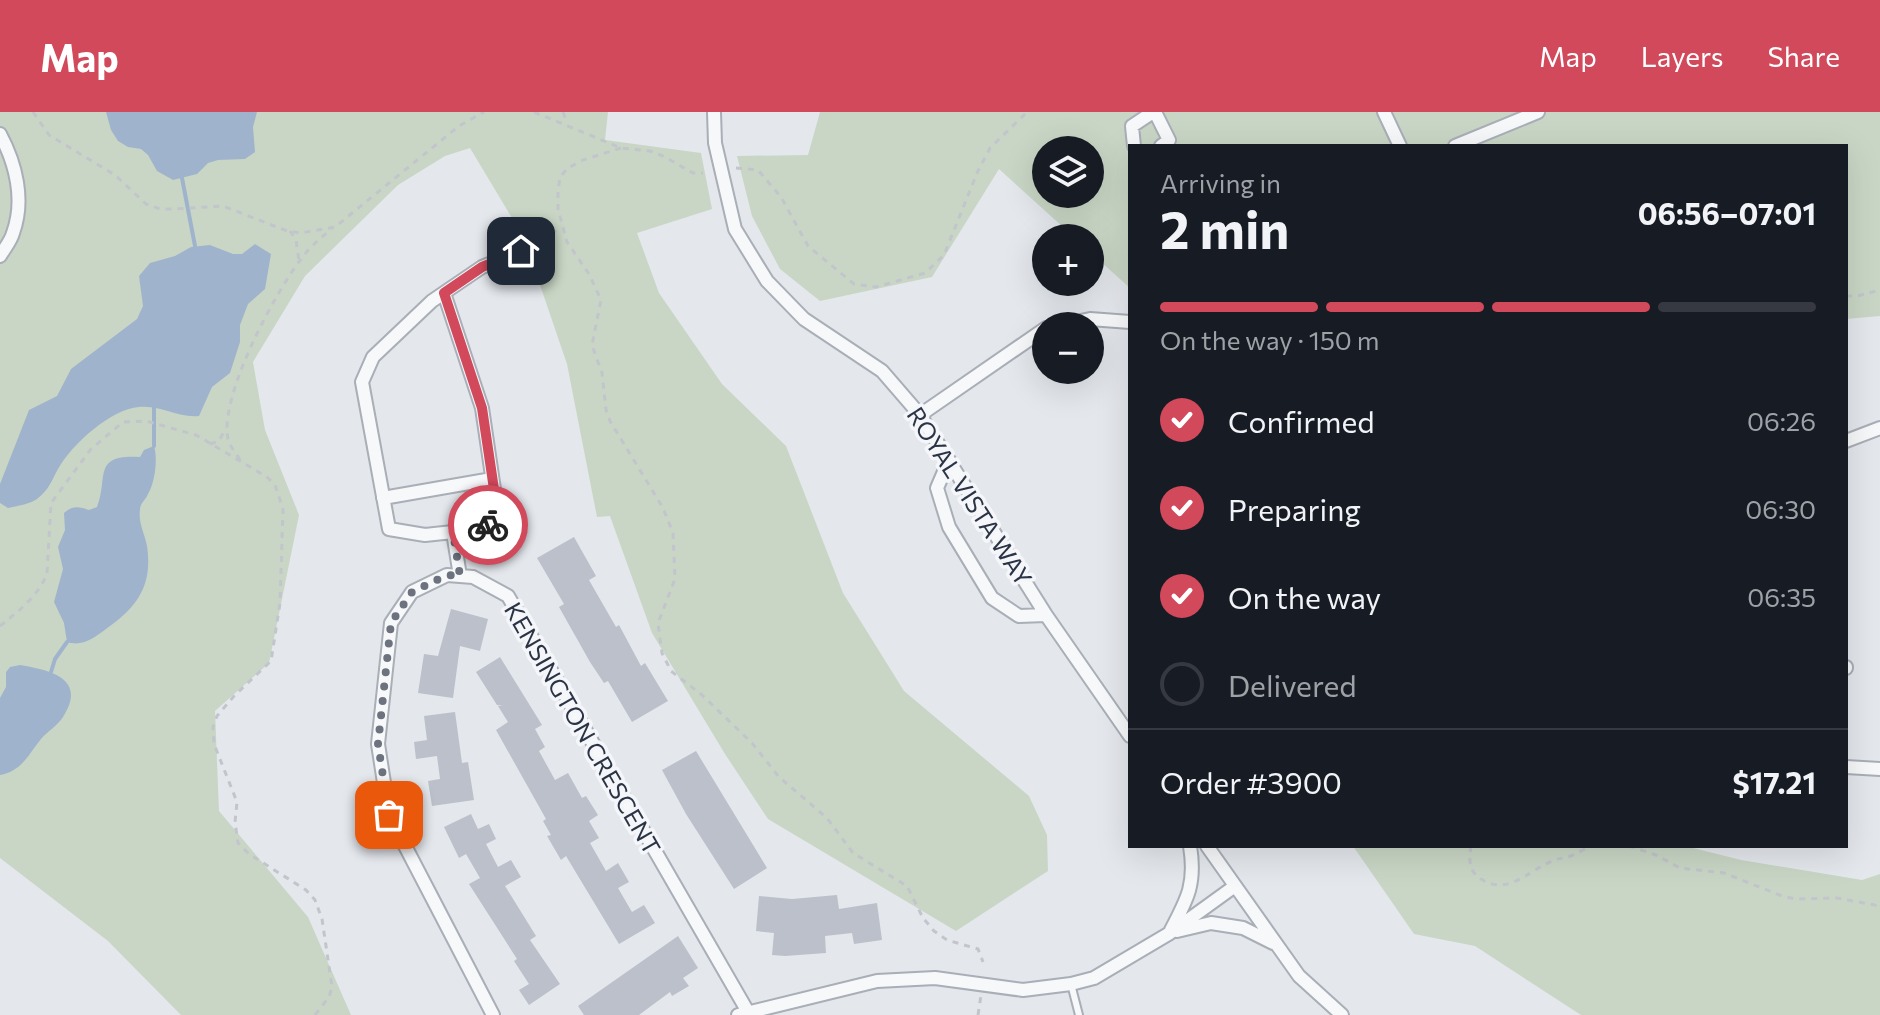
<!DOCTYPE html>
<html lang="en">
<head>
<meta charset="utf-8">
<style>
	:root { --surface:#171b24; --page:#242831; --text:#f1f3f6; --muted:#9ea1a6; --line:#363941; --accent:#d1495b }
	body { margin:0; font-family:Commissioner,sans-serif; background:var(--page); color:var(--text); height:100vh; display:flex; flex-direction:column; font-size:30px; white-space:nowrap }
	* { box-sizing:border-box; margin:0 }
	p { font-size:26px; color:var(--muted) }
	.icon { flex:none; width:44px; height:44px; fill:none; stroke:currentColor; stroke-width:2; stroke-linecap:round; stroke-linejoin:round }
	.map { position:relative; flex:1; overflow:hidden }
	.sheet { position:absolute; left:1128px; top:32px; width:720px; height:704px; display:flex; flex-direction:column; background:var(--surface); border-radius:0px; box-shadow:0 8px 32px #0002 }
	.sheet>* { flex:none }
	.buttons { position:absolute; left:1032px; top:24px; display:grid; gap:16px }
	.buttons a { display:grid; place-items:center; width:72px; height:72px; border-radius:50%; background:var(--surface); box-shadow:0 8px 32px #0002; font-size:40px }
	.pin { position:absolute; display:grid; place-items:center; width:68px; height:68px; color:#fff; margin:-34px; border-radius:16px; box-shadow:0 4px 12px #0006 }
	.courier { position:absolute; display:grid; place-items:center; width:80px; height:80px; margin:-40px; border:6px solid #d1495b; border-radius:50%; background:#fff; color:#222; box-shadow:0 2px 10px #0007 }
	.summary em { font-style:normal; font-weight:700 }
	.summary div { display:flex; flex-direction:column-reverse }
	.summary { display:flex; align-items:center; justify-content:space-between; height:136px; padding:0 32px }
	h1 { font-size:52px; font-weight:700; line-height:60px }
	.bar { display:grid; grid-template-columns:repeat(4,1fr); gap:12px 8px; align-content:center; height:96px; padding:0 32px }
	.bar i { height:10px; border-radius:6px; background:var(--line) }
	.bar .current { background:var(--accent) }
	.bar p { grid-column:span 4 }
	.line { display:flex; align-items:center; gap:20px; padding:0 32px; border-top:2px solid var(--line) }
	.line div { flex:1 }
	ol { padding:0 32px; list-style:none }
	li { display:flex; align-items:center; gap:24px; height:88px }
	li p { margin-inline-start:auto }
	li .icon { padding:8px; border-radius:50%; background:var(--accent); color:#fff; stroke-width:4 }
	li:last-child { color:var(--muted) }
	li i { width:44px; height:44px; border:4px solid var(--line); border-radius:50% }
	header { display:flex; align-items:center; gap:48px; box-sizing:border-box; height:112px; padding:0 40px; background:var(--accent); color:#fff }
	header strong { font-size:38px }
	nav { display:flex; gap:44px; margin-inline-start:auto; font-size:28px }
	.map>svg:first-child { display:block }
	.green { fill:#c9d6c5; fill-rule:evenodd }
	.water { fill:#9fb4cc }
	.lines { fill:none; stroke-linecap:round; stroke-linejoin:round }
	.stream { stroke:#9fb4cc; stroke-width:4 }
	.building { fill:#bbc0ca }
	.lane-casing { stroke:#a9aeb7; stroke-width:10 }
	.street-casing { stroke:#a9aeb7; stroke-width:16 }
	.path { stroke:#c2c5cb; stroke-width:3; stroke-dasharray:6 6; stroke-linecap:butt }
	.lane { stroke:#f7f8fa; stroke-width:6 }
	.street { stroke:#f7f8fa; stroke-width:12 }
	.done { stroke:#6c737f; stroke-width:8; stroke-dasharray:0 14.4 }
	.route { stroke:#d1495b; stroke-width:10 }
	.labels { text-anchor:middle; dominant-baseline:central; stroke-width:7; stroke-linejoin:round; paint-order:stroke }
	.street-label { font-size:24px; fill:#2b3445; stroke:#f4f6f9 }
</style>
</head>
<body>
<header>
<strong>Map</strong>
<nav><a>Map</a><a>Layers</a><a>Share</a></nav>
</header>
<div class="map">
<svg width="1880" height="903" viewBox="0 0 1880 903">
	<rect width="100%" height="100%" fill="#e4e7ec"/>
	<path class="green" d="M0 0H608L605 28 701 41 712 97 637 121 659 181 722 272 786 334 843 481 904 579 1029 684 1047 723 1048 759 956 819 768 707 725 642 652 521 610 404 597 405 567 252 524 126 470 36 445 44 398 73 305 164 253 250 265 318 299 403 269 551 215 599 219 699 308 805 351 903H181L108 829 0 746Z
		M820 0H1880V204L1846 207V34H1130V176L1090 140V126H1075L999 57 932 165 820 189 780 157 752 104 737 44 808 43ZM1046 38H1090V82H1046Z
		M1353 734H1685L1741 748 1862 768 1880 762V903H1581L1475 834 1414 822Z"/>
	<path class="water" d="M106 0H257L253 15 255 40 245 47 218 48 208 51 197 62 173 68 157 59 148 43 141 37 128 35 118 29 111 18Z
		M255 132 271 142 265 177 248 192 240 213V230L230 261 212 275 199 304C177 306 162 293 139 295 111 297 72 332 58 357 52 368 49 378 37 387 30 392 17 394 8 396L0 391V372L29 298 57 284 71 257 137 207 143 194 139 164 150 151 175 144 191 135 210 133 233 142H242Z
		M154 334C158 347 155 370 148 382 145 389 140 391 140 398 138 411 145 422 147 434 153 474 137 495 106 517 94 526 82 535 67 530L64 511 54 490 63 457 58 435 65 418 64 401C73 393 79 395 89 398L97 395C109 366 91 342 140 345L144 338Z
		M20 553C49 558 88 566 63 605 58 613 47 620 41 627 28 643 22 659 0 663V586L6 575V560L10 555Z"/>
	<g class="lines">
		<path class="stream" d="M182 66 195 134
			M154 296V334
			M51 560 55 547 67 530"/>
	</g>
	<path class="building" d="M574 425 596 464 589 468 616 515 619 513 641 554 645 551 668 589 632 610 608 569 604 571 590 550 559 495 564 492 537 446Z
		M451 497 488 507 480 539 460 534 453 586 418 581 424 542 438 544Z
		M500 545 542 613 535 617 545 635 539 639 555 668 568 661 582 686 586 684 598 703 589 709 599 726 590 731 606 759 618 751 629 770 618 776 632 800 644 793 655 811 619 832 566 744 561 748 547 724 551 723 543 709 546 707 496 618 508 610 498 594H503L497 593 476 560Z
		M455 600 462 651 468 650 474 688 432 694 428 669 440 667 437 644 416 647 414 630 427 628 424 604Z
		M696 639 767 756 734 777 686 702 662 658Z
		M471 702 478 717 489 712 496 727 486 732 498 755 511 748 521 765 505 774 536 824 530 828 560 872 529 893 519 878 529 872 514 849 517 847 469 772 480 766 466 742 459 746 444 715Z
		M837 783 839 797 877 791 882 828 854 832 852 821 825 824 826 841 785 844 772 843 774 821 756 819 759 784 792 787Z
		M678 824 698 856 683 866 689 874 672 884 670 880 639 903H584L578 894Z"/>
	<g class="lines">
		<g class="lane-casing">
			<path id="lane" d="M1071 872 1079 903"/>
		</g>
		<g class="street-casing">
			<path id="street" d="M714 0 715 31 735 117 767 169 804 207 882 259 920 303 1046 503 1130 624
				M1155 0 1169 28 1161 34
				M1384 0 1400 34
				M0 22C16 52 25 88 13 121 11 129 4 137 0 144
				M1134 34 1132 14 1153 0
				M1455 34 1538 0
				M444 181 482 296 499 411 453 420 460 464
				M1057 214 1090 207 1130 210
				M920 303 1046 216
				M1846 329 1880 316
				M949 348 937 376 949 415 992 486 1019 504 1046 503
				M383 386 492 367
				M453 420 425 423 389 417 362 270 373 245 432 189 482 155 521 139
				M1846 556V555
				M1846 655 1880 657
				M1207 734 1299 864 1342 903
				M1171 818C1188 786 1196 771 1190 734
				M1177 819 1211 811 1243 816 1273 831
				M493 903 389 703 378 632 391 511 412 480 447 463 473 465 508 484 748 900
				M738 903 877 869 935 866 1023 878 1071 872 1094 866 1170 821 1235 774"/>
		</g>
		<path class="path" d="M33 0 49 23 115 63 146 92 160 97H175L223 94 287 119 301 121 335 115 459 14 484 0
			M534 0 621 36 650 39 665 45 693 61H703
			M563 0 567 11
			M621 36 583 48 568 56 560 65 558 79V97L567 130 589 162 601 188 592 233 602 261 606 298 610 309 663 396 673 421 675 467 658 511 662 541 671 559 702 583 752 631 779 665 827 706 853 741 907 774 923 806 934 819 947 828 978 837 983 850
			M736 56 758 58 781 85 808 134 854 172 876 175 925 161 944 143 977 61 990 36 1027 0
			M290 119 296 128 299 149
			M533 137C546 133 550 123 560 115
			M1846 184H1857L1880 178
			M210 332 219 329 226 316
			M240 348C236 341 230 335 228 327 219 284 275 181 301 147 310 135 320 126 332 117
			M0 514C19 499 38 484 47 462L51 391 91 337 123 310 146 309 196 323 267 365 275 373 283 397 280 491 271 549 234 584 217 604 213 615 214 632 237 690 235 710 238 731 249 742 306 778 315 788 322 807 332 875 329 885 315 903
			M1471 734C1469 747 1468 759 1481 767 1507 784 1527 760 1550 750 1556 746 1561 747 1568 745 1575 743 1584 737 1591 734
			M1629 734 1656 743 1680 756 1724 761 1782 784 1796 787 1837 786 1880 794
			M978 903 981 883"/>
		<use href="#lane" class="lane"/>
		<use href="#street" class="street"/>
	</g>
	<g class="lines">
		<path class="done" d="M389 703 378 632 391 511 412 480 447 463 460 464 453 420 488 413"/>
		<path class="route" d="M488 413 499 411 482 296 444 181 482 155 521 139"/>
	</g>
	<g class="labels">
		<g class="street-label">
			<text transform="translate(970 384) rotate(57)">ROYAL VISTA WAY</text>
			<text transform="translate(583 616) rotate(60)">KENSINGTON CRESCENT</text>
		</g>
	</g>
</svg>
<div class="buttons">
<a><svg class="icon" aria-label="layers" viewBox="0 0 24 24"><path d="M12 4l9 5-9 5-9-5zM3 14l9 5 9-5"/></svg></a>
<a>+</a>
<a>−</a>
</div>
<div class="pin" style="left:389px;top:703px;background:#ea580c"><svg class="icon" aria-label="bag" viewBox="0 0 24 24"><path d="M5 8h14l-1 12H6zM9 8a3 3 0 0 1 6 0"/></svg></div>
<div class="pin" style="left:521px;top:139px;background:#1f2937"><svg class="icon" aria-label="home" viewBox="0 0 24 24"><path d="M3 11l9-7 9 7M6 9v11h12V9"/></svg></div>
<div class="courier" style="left:488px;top:413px"><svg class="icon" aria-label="bike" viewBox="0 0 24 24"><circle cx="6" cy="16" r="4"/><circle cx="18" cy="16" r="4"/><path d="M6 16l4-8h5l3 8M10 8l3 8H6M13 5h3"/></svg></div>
<section class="sheet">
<div class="summary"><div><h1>2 min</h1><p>Arriving in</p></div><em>06:56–07:01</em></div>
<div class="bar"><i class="current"></i><i class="current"></i><i class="current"></i><i></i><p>On the way · 150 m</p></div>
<ol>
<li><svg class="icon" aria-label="check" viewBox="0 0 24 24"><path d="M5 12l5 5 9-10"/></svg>Confirmed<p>06:26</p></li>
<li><svg class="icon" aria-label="check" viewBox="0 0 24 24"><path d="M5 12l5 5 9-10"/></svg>Preparing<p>06:30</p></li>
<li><svg class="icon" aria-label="check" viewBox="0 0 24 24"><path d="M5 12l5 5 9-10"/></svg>On the way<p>06:35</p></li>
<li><i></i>Delivered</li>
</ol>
<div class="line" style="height:104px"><div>Order #3900</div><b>$17.21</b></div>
</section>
</div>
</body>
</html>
